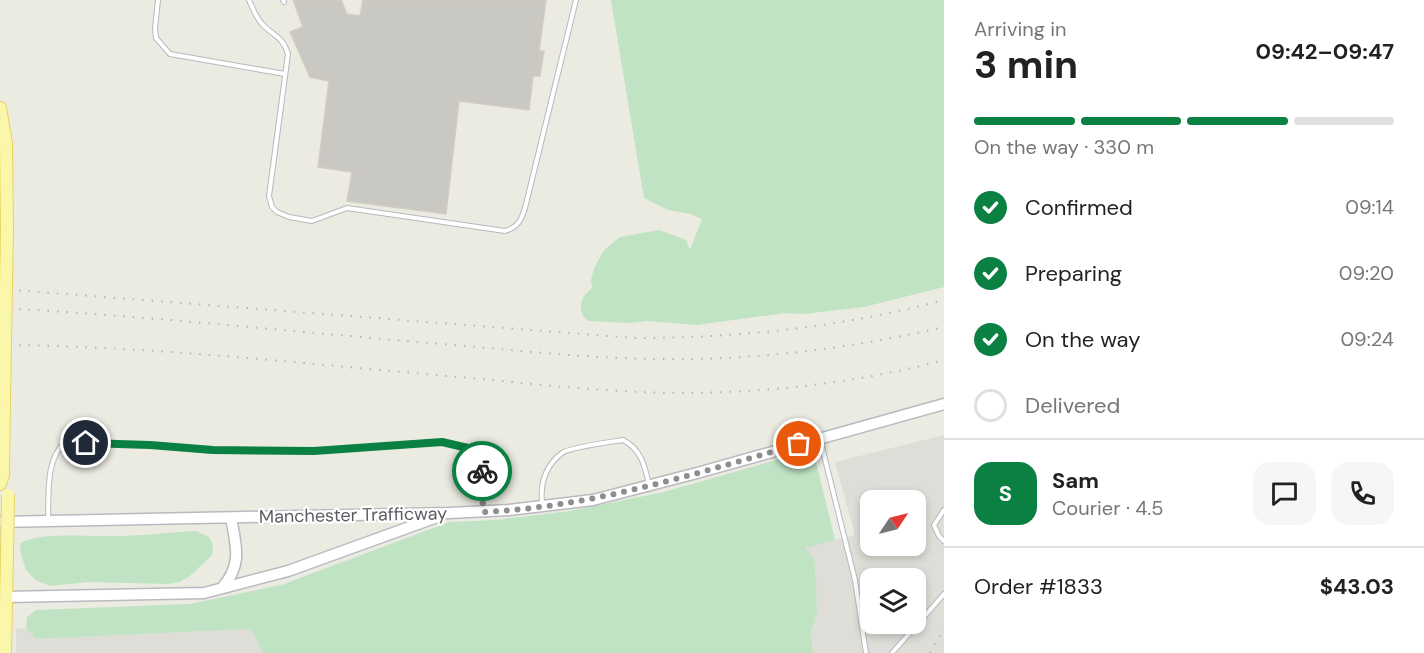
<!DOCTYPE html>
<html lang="en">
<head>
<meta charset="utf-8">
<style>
	:root { --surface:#fff; --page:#f6f6f6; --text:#222; --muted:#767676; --line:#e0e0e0; --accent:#0b8043 }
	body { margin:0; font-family:"DM Sans",sans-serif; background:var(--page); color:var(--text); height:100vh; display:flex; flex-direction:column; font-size:22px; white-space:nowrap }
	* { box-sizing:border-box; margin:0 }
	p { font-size:20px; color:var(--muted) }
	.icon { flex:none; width:33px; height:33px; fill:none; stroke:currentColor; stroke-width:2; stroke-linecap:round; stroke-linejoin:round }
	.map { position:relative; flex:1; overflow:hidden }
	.side { display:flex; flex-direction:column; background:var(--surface); width:480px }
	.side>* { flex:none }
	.needle { width:39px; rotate:55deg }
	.fabs { position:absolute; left:860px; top:490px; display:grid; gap:12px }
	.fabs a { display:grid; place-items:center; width:66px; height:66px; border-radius:12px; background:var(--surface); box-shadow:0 3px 9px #0003; font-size:30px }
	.pin { position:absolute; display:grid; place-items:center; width:51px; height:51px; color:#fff; margin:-26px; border:3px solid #fff; border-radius:50%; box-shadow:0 2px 6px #0007 }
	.courier { position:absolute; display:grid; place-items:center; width:60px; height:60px; margin:-30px; border:4px solid #0b8043; border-radius:50%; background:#fff; color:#222; box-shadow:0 2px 8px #0007 }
	.head em { font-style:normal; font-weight:700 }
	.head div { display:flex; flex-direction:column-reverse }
	.head { display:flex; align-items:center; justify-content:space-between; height:102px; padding:0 30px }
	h1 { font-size:39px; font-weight:700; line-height:45px }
	.bar { display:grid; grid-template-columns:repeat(4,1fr); gap:9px 6px; align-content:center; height:72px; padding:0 30px }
	.bar i { height:8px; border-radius:4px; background:var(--line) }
	.bar .selected { background:var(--accent) }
	.bar p { grid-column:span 4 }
	.line { display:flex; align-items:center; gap:15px; padding:0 30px; border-top:2px solid var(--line) }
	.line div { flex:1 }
	.round { display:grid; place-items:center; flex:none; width:63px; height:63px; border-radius:18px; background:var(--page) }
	ol { padding:0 30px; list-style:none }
	li { display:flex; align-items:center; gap:18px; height:66px }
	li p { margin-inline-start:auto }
	li .icon { padding:6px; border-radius:50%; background:var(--accent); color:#fff; stroke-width:4 }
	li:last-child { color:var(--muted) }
	li i { width:33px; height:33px; border:3px solid var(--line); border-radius:50% }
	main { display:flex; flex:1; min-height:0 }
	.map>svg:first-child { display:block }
	.industrial { fill:#deddd7; fill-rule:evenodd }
	.green { fill:#c0e3c4 }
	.building { fill:#cac8c2; stroke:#d1cec1; stroke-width:1.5 }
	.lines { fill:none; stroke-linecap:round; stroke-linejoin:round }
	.lane-casing { stroke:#b7b9be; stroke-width:6 }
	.secondary-casing { stroke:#b8bac0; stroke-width:13 }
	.primary-casing { stroke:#e9d25f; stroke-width:14 }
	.lane { stroke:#fff; stroke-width:4 }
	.secondary { stroke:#fff; stroke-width:10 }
	.primary { stroke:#faf6aa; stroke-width:12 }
	.rail { stroke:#b3b4b4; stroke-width:2; stroke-dasharray:1.5 8; stroke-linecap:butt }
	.primary-bridge-casing { stroke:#e9d25f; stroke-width:14; stroke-linecap:butt }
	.primary-bridge { stroke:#faf6aa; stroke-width:12 }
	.done { stroke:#8d8f8f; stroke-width:6; stroke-dasharray:0 10.8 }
	.route { stroke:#0b8043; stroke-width:8 }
	.labels { text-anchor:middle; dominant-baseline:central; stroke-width:4.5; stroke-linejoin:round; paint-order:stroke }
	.street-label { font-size:18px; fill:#5a5d62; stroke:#fff }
</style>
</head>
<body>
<main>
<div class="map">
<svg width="944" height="653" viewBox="0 0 944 653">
	<rect width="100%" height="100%" fill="#ecebe2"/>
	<path class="industrial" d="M944 435V653H813L811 632 817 612 816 581 814 558 804 548 855 535 835 462ZM870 501H915V546H870ZM870 579H915V624H870Z
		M26 628 36 639 251 629 263 653H16V629Z"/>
	<path class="green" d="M611 0H944V287L864 307 804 314 785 313 697 325 647 321 631 323 588 321C576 310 580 297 592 288L591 280 594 268 604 250 620 237 659 230 686 240 690 250 702 219 690 214 668 210 644 198Z
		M801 453 810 455 817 466 835 540 805 548 814 558 816 581 817 612 811 632 813 653H263L251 629 36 639 26 628 27 617 36 610 189 604 281 585 449 522 496 520 570 511 664 492Z
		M196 531 209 537 213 545 212 555 190 576 180 582 167 584 88 582 51 586 37 581 26 570 21 554 20 544C36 531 94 537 116 536 143 536 169 532 196 531Z"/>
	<path class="building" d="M293 0H341L347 14 360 16 363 0H546L539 51H544L540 76H533L529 110 459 101 446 214 347 201 352 172 318 167 329 81 310 77 290 32 303 27Z"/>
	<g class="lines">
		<g class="lane-casing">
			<path id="lane" d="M158 0 155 28 156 38 170 54 285 74
				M249 0C253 9 256 18 263 25 275 37 283 37 288 54L269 196 272 207 277 212 289 217 312 221 347 208 505 231C518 227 521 221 525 208L576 0
				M283 0 284 2
				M820 439 855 580 866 653
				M542 503C540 483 545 466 562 453 570 447 611 442 623 440 641 449 645 466 649 485
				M944 510 934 525 939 536 944 541
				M48 521C49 495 45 460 65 442L150 445 213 451H313L442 442 468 448 481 463 483 509
				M892 653 944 594"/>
		</g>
		<g class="secondary-casing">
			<path id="secondary" d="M0 522 449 513 509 510 593 500 697 473 944 404
				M222 588C243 564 236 546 231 518
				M6 597 204 593 288 571 440 516"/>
		</g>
		<g class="primary-casing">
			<path id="primary" d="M0 108 6 143 7 229
				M0 484 3 475 4 398
				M5 653 7 553"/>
		</g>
		<use href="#lane" class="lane"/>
		<use href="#secondary" class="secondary"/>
		<use href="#primary" class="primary"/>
		<path class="rail" d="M0 289 635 338C740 338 842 327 944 300
			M0 308C148 316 295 332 442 344 516 350 591 359 665 359 760 360 852 348 944 327
			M0 345C157 346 314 365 471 378 543 385 616 393 689 393 775 392 861 382 944 360
			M930 653 944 628"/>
		<g class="primary-bridge-casing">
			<path id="primary-bridge" d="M4 398 7 229
				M7 553 8 495"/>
		</g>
		<use href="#primary-bridge" class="primary-bridge"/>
	</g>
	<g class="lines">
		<path class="done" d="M482 471 483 512C593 507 694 474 799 444"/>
		<path class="route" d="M86 443 150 445 213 450 314 451 442 442 468 448 482 463V471"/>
	</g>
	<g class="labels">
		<g class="street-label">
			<text transform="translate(353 515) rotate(-1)">Manchester Trafficway</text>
		</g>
	</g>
</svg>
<div class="fabs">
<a><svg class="needle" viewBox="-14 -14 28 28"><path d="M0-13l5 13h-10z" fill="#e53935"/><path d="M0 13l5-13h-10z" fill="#767676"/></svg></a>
<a><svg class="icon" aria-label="layers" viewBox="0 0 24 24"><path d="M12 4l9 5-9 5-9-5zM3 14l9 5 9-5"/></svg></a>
</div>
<div class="pin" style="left:799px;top:444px;background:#ea580c"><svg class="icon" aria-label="bag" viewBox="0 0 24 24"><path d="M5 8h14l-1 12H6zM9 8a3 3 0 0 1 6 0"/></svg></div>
<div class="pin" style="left:86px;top:443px;background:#1f2937"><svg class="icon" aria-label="home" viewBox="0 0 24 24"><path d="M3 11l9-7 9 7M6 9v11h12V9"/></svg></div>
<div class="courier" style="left:482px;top:471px"><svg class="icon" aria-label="bike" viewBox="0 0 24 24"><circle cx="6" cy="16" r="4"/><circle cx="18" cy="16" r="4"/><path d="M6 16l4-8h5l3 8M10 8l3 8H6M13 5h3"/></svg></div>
</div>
<section class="side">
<div class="head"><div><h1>3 min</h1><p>Arriving in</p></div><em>09:42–09:47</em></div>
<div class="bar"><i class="selected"></i><i class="selected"></i><i class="selected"></i><i></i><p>On the way · 330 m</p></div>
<ol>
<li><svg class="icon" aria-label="check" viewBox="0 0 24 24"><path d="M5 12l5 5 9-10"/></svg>Confirmed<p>09:14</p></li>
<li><svg class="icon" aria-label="check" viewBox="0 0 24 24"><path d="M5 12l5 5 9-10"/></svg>Preparing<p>09:20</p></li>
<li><svg class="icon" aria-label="check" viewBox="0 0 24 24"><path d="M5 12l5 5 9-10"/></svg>On the way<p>09:24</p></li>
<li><i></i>Delivered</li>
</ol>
<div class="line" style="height:108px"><b class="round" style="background:var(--accent);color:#fff">S</b><div><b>Sam</b><p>Courier · 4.5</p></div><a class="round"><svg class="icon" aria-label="chat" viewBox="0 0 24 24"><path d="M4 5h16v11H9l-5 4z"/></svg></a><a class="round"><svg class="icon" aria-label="phone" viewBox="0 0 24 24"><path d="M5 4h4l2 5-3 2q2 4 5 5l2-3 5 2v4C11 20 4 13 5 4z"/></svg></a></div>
<div class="line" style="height:78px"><div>Order #1833</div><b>$43.03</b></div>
</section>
</main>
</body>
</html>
